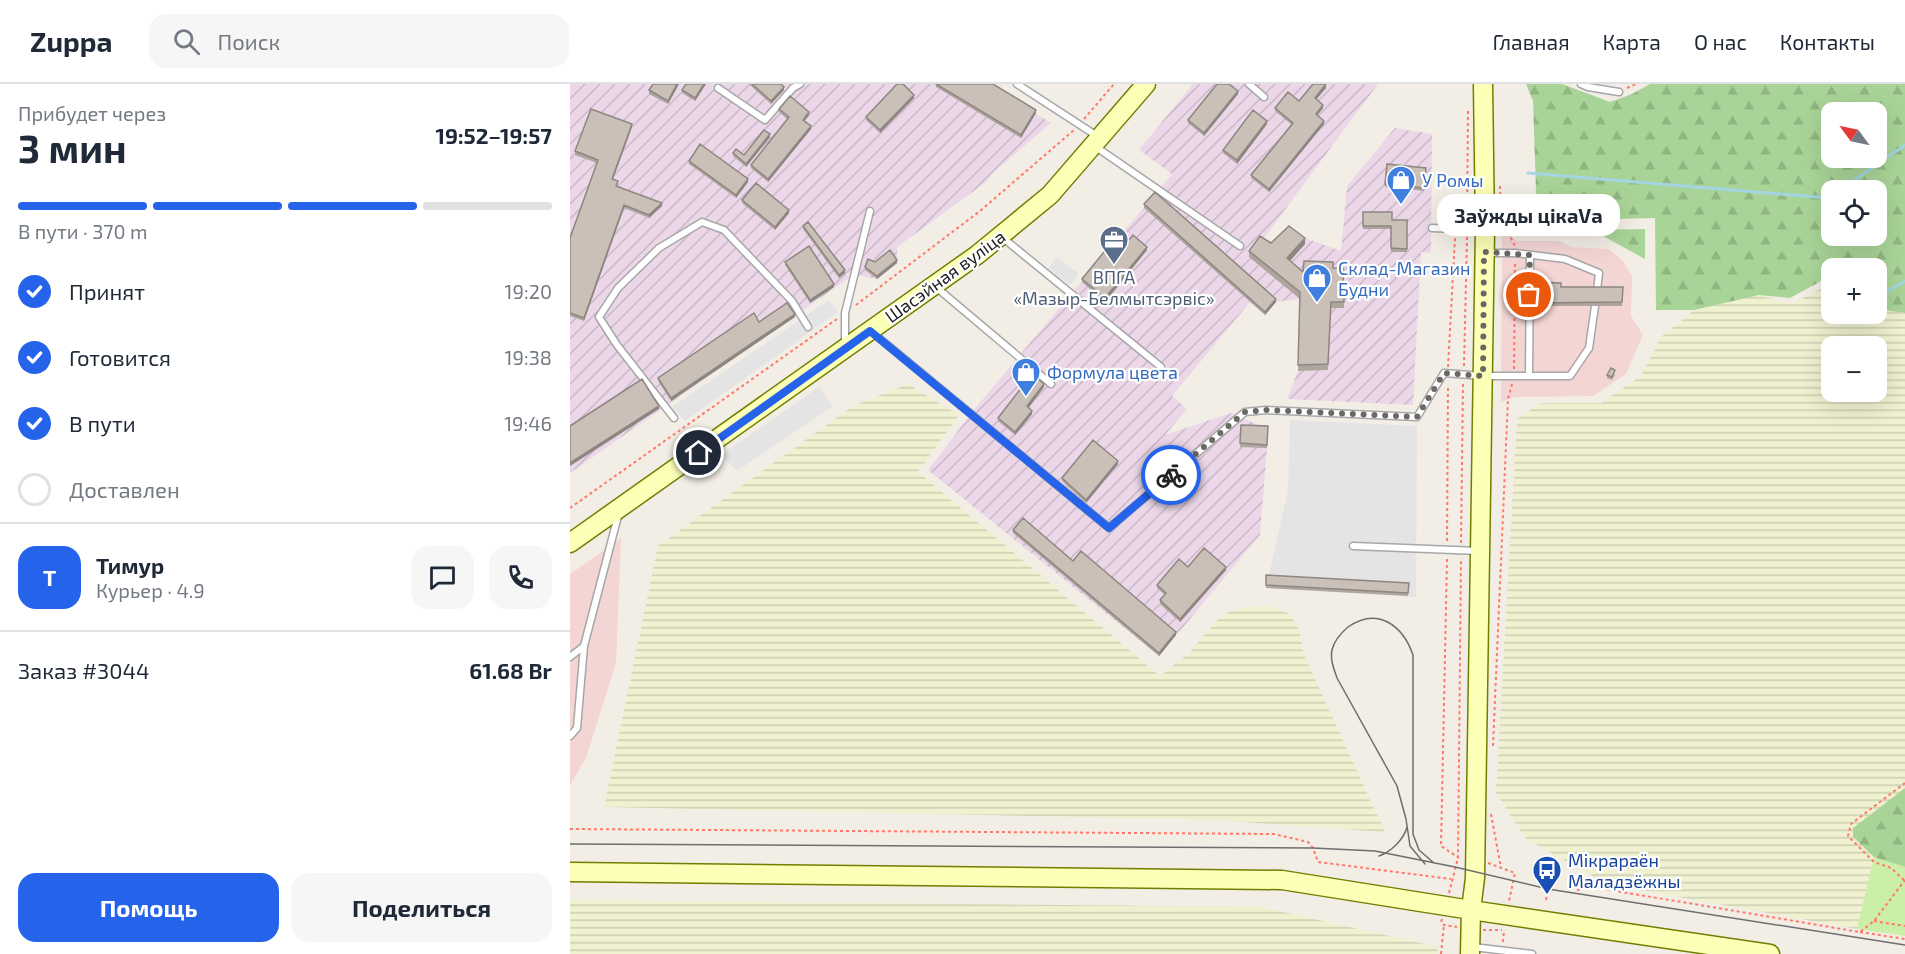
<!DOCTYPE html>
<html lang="ru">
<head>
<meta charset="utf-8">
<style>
	:root { --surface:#fff; --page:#f6f6f7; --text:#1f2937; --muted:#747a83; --line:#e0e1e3; --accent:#2563eb }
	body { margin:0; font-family:"Exo 2",sans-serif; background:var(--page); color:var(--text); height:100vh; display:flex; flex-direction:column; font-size:22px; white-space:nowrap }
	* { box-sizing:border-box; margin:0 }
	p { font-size:20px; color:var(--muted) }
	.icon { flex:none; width:33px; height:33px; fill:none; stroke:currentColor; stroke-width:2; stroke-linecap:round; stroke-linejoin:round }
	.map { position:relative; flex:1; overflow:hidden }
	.sheet { display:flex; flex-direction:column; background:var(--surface); width:570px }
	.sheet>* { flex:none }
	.needle { width:39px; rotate:303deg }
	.controls { position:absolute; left:1251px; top:18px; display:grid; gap:12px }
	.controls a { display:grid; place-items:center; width:66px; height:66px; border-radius:12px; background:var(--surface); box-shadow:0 6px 24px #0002; font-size:30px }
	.pin { position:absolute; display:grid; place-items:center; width:51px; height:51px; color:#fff; margin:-26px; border:3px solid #fff; border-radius:50%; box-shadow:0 2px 6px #0007 }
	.courier { position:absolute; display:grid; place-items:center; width:60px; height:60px; margin:-30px; border:4px solid #2563eb; border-radius:50%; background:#fff; color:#222; box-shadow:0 2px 8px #0007 }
	.bubble { position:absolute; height:42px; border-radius:18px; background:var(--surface); box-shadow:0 6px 24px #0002; font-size:20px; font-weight:700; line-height:42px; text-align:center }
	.summary em { font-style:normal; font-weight:700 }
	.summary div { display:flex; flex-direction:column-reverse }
	.summary { display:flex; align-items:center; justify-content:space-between; height:102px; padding:0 18px }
	h1 { font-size:39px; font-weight:700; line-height:45px }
	.bar { display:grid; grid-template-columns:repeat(4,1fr); gap:9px 6px; align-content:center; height:72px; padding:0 18px }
	.bar i { height:8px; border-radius:4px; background:var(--line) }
	.bar .current { background:var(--accent) }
	.bar p { grid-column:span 4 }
	.line { display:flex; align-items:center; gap:15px; padding:0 18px; border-top:2px solid var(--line) }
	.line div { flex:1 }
	.round { display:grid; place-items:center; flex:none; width:63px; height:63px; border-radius:18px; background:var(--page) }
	ol { padding:0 18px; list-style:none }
	li { display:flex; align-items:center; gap:18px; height:66px }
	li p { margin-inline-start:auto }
	li .icon { padding:6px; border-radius:50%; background:var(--accent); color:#fff; stroke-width:4 }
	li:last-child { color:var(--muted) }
	li i { width:33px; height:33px; border:3px solid var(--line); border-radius:50% }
	.primary-button { display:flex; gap:12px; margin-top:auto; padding:12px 18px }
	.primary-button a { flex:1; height:69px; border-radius:18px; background:var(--accent); color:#fff; font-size:24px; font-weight:700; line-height:69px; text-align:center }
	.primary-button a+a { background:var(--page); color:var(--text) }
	header { display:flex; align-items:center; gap:36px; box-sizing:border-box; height:84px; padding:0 30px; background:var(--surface); border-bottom:2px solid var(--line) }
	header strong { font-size:28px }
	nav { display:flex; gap:33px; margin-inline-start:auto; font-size:21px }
	.search { width:420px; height:54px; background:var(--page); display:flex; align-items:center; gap:15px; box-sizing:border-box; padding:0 21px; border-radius:18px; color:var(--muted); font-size:22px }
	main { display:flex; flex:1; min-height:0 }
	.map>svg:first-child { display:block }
	.commercial { fill:#f3d5d4 }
	.industrial { fill:url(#industrial-furrows) }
	.farmland { fill:url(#farmland-rules); fill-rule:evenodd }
	.grass { fill:#cbefa8 }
	.forest { fill:url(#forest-firs); fill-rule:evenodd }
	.parking { fill:#e4e4e4 }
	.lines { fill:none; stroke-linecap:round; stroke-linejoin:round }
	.stream { stroke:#a3d5e3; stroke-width:3 }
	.service-casing { stroke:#a7a7a7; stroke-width:9 }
	.secondary-casing { stroke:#717e00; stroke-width:21 }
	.path { stroke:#ff7869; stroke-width:2; stroke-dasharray:3 3; stroke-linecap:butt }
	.service { stroke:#fff; stroke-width:6 }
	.secondary { stroke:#fcffb6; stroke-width:18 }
	.tram { stroke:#6e6e6e; stroke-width:1.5 }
	.wall { fill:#aea59e }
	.shaded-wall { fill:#8d8681 }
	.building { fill:#cac0b8; stroke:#8d8681; stroke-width:1.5 }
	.done { stroke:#6a6865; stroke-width:6; stroke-dasharray:0 10.8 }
	.route { stroke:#2563eb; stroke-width:8 }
	.labels { text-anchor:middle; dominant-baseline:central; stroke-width:4.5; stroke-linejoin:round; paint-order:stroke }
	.shop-label { font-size:18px; fill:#366cbe; stroke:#fff; text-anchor:start }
	.street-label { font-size:18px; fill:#202020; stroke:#fff }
	.service-label { font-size:18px; fill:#4e5e75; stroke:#fff }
	.transit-label { font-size:18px; fill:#164399; stroke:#fff; text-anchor:start }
</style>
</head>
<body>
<header>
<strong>Zuppa</strong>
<div class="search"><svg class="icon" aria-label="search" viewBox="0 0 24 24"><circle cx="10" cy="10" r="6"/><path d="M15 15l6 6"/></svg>Поиск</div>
<nav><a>Главная</a><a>Карта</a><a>О нас</a><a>Контакты</a></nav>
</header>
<main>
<section class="sheet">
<div class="summary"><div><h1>3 мин</h1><p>Прибудет через</p></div><em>19:52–19:57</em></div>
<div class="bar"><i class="current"></i><i class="current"></i><i class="current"></i><i></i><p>В пути · 370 m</p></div>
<ol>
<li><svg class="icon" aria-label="check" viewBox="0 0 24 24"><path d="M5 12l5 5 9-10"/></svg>Принят<p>19:20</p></li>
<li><svg class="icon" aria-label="check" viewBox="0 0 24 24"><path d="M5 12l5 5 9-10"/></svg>Готовится<p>19:38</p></li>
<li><svg class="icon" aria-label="check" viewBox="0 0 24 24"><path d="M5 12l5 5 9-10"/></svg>В пути<p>19:46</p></li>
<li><i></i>Доставлен</li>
</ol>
<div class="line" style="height:108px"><b class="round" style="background:var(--accent);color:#fff">Т</b><div><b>Тимур</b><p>Курьер · 4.9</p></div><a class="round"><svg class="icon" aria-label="chat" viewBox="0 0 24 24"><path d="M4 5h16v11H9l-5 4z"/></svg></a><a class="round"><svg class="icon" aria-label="phone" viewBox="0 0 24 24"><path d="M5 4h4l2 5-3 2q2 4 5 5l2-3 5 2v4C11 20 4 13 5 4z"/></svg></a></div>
<div class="line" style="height:78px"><div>Заказ #3044</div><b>61.68 Br</b></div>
<div class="primary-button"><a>Помощь</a><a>Поделиться</a></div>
</section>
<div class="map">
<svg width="1335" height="870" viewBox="0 0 1335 870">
	<defs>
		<pattern id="industrial-furrows" width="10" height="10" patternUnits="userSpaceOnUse" patternTransform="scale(1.5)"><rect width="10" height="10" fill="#ebd7e8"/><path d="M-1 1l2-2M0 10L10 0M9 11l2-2" fill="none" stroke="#c9b8c7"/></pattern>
		<pattern id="farmland-rules" width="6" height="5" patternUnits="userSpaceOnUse" patternTransform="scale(1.5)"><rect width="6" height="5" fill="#eff1d0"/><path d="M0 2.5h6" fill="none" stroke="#cdceb2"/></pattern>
		<pattern id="forest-firs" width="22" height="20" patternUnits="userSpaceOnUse" patternTransform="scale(1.5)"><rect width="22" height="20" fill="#a9d497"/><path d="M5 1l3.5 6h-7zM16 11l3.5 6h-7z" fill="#91b682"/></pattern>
	</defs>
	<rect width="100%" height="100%" fill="#f2eee6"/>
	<path class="commercial" d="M932 144 947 157H989L1002 163 1039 165 1054 178 1062 192 1061 232 1073 251 1056 290 1023 312 945 313 931 318Z
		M51 454 46 579 16 674 0 701V490Z"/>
	<path class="industrial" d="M0 0H418L481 39 424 88 416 98 327 163V179L307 195 276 189 279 194 0 389Z
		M623 0H808L691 158 701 165 719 148 771 167 777 102 825 44 862 50 861 169 851 168 843 321 717 315 728 287 730 215 706 218 695 231 680 218 602 312 617 325 595 351 661 329 698 345 697 364 690 451 589 572 358 386 407 322 602 90 569 66Z"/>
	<path class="farmland" d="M1256 202 1261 205 1262 230H1306L1307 225 1335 229V704L1283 744V753L1304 773 1287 845 1037 800 956 755 926 709 947 335 971 319H1031L1071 292 1091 253 1124 226 1189 211 1221 220ZM1262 262H1306V308H1262Z
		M338 300 389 331 348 388 590 592 618 570 652 531 671 524 696 522 720 530 729 546 734 571 815 748 647 736 34 723 88 462 283 322Z
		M0 816 691 823 868 863 867 870H0Z"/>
	<path class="grass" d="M1304 773 1335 783V852L1287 845Z"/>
	<path class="forest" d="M956 0H992L1040 18 1062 10 1080 0H1335V229L1307 225 1306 184H1262L1261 197 1255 195 1220 214 1189 211 1124 226H1086L1085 134 967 137 963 17ZM1262 28H1306V74H1262ZM1262 106H1306V152H1262Z
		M1075 145V175L1022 146Z
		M1335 704V783L1304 773 1283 753V744Z"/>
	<path class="parking" d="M487 173 509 190 500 201 478 184Z
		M259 216 268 228 115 337 102 323Z
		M249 303 263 322 167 387 151 371Z
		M720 336 847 342 846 513 696 504 718 406Z"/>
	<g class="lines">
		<path class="stream" d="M958 89 1259 114 1262 112
			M1270 106 1335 61
			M1316 208 1335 197"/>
		<g class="service-casing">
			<path id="service" d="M447 0 527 52
				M679 0 694 13
				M1011 0 1018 3 1049 8
				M148 4 195 36 223 4 230 0
				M526 63 670 162
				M862 144 911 146
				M433 154 591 283
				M916 169H945L995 175 1029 189 1027 206
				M367 204 481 300
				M303 249 539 444 675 328 696 326 847 333 874 289 913 292H1000L1019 264 1025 222
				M275 261V229L300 127
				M959 292 960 171
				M104 334 47 261 29 233 48 204 89 164 132 138 154 146 222 217 238 243
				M783 462 909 467
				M0 573 14 562 48 432
				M0 652 7 644 14 562
				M903 863 962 870"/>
		</g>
		<g class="secondary-casing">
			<path id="secondary" d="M0 459 407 171 480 111 576 0
				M0 788 712 796 901 826 1200 870
				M900 870 901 826 905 794 915 145 913 0"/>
		</g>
		<path class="path" d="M1057 4 1066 0
			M514 35 544 0
			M930 102 931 135 945 162
			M897 138 898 24
			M286 221 410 127 504 46
			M894 282 897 153
			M878 283 885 154
			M944 285 945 177
			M0 424 267 235
			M877 457 878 301
			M891 459 893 300
			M877 475 871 762 889 774
			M923 662 938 315 942 300
			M921 730 931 784
			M0 745 704 750 738 758 743 764 748 778 881 795
			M918 779 945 789 939 817
			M1334 796 1321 784 1304 778 1278 752 1281 740 1335 699
			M978 805 980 800
			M1007 806 1022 803 1290 848 1304 837 1335 796
			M879 809 888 774 891 474
			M976 816 977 811
			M872 835 871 838 874 841 887 843
			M1304 837 1335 842
			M913 846H932
			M1290 848 1335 855
			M933 858 934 846
			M871 870 874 841"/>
		<use href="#service" class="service"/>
		<use href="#secondary" class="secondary"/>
		<path class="tram" d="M0 760 743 764 805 767 885 783 978 805 1335 861
			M809 772C821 768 834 755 837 743
			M855 780 840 762 836 735 827 702 767 594C764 585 760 576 762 566 764 557 771 549 778 543 808 522 833 542 843 571V750L849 766 864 779"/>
	</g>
	<path class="wall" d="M83 0H109L98 20 79 10V6Z
		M136 0 125 17 112 9V6Z
		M179 0H211L214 6 201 20Z
		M366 0 466 29 451 54 366 3Z
		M756 4 746 15 753 24 747 31 754 40 699 108 681 94V91L722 41 705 27V24L729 17Z
		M668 10 634 52 618 39V36Z
		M344 14 310 49 296 36V33Z
		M209 25 239 31 234 37 241 45 198 98 181 84V81L217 35 209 28Z
		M697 40 667 80 653 69V66Z
		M62 43 43 95 48 100 47 102 92 122 79 134 54 124 14 237 0 232V154L27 79 5 71V67Z
		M200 53 176 83 163 72V69L174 71Z
		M119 77 178 98 166 114 119 80Z
		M817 80 856 84 854 107 815 103Z
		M172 116 219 129 205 146 172 119Z
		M574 120 706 218 695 231 574 124Z
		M793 128 822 136H837V168H821V145H793Z
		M233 142 275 189 269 194 233 145Z
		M556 159 577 166 535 218 512 198V195Z
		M701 159 735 160 720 177 733 188 763 184H773L774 224H761L758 286 728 287 730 215 679 173V167Z
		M215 178 264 203 240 219 215 181Z
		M305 178 327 179 307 195 295 186V183Z
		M967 198 991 203H1053L1052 222H966Z
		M225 233 101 317 88 297V294L189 238Z
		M1045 290 1042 296 1037 294V291Z
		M474 303 458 324 462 330 445 351 428 337V334Z
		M671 341 698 342 697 364 670 363Z
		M548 380 516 419 492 397V394Z
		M443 446 503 477 606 551 589 572 443 449Z
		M618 483 656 486 610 538 590 520V516L595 511 587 504V501Z
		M696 491 839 499 838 512 696 504Z"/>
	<path class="shaded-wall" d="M107 0H109L98 20V17Z
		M134 0H136L125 17V14Z
		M756 0V4L745 17V14Z
		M214 3V6L201 20V17Z
		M668 7V10L634 52V49Z
		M344 11V14L310 49V46Z
		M753 21V24L746 33V30Z
		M466 26V29L451 54V51Z
		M239 28V31L233 39V36Z
		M697 37V40L667 80V76Z
		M754 37V40L699 108V105Z
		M62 40V43L42 98V95Z
		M241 42V45L198 98V95Z
		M200 50V53L176 83V80Z
		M178 95V98L166 114V111Z
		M92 119V122L79 134V131Z
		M54 121V124L14 237V234Z
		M219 126V129L205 146V143Z
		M735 154V160L717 180V174Z
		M577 163V166L535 218V214Z
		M327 176V179L307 195V192Z
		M275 186V189L269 194V191Z
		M264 200V203L240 219V216Z
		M706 215V218L695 231V228Z
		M225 230V233L101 317V314Z
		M474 300V303L457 326V322Z
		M89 322V325L0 382V379Z
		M462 327V330L445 351V348Z
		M548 377V380L516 419V416Z
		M656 483V486L610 538V535Z
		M606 548V551L589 572V569Z"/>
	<path class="building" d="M83 0H107L98 17 79 6Z
		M116 0H134L125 14 112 6Z
		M182 0H211L214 3 201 17Z
		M327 0H333L344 11 310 46 296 33Z
		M366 0H423L466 26 451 51Z
		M647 0H659L668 7 634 49 618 36Z
		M743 0H756L745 14 753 21 746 30 754 37 699 105 681 91 723 39 705 24 718 8 729 17Z
		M220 12 239 28 233 36 241 42 198 95 181 81 219 33 209 25Z
		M21 25 62 40 42 95 48 97 46 102 92 119 79 131 54 121 14 234 0 229V154L28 76 5 67Z
		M683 26 697 37 667 76 653 66Z
		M194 46 200 50 176 80 163 69 166 65 174 71Z
		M130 60 178 95 166 111 119 77Z
		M817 80 856 84 854 104 815 100Z
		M186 99 219 126 205 143 172 116Z
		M585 108 706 215 695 228 574 120Z
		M793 128H822V136H837V165L821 164V142H793Z
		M238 138 275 186 269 191 233 142Z
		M719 142 735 154 717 174 733 188 734 177 763 178V184H773L774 218H761L758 280 728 281 730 208 679 167 690 152 701 159Z
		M563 151 577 163 535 214 512 195 547 152 556 159Z
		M239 162 264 200 240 216 215 178Z
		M320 166 327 176 307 192 295 183 298 175 305 178Z
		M967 198 991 199V203H1053L1052 218 966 219Z
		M217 219 225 230 101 314 88 294 184 229 189 238Z
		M1041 284 1045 286 1042 293 1037 291Z
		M462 290 474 300 457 322 462 327 445 348 428 334Z
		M72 295 89 322 0 379V342Z
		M671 341 698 342 697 361 670 359Z
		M523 356 548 377 516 416 492 394Z
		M453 434 503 477 511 467 606 548 589 569 443 446Z
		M634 464 656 483 610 535 590 516 596 509 587 501 609 475 618 483Z
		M696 491 839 499 838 509 696 501Z"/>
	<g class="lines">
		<path class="done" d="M601 391 675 328 696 326 847 333 874 289 913 292 914 168 960 171 959 211"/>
		<path class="route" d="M129 369 300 247 539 444 601 391"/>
	</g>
	<defs>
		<g id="shop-pin" transform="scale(1.5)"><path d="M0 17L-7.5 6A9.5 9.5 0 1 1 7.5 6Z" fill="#3f7fe0" stroke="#fff"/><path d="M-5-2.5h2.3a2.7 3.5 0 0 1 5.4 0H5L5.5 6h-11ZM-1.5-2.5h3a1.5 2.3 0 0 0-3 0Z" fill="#fff"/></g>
		<g id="office-pin" transform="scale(1.5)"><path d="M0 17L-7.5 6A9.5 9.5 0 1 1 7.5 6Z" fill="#5c6f8a" stroke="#fff"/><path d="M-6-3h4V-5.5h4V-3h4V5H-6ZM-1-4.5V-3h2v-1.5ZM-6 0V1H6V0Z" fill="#fff"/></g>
		<g id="bus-pin" transform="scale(1.5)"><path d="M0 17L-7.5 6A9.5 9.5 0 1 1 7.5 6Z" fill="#1a4fb4" stroke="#fff"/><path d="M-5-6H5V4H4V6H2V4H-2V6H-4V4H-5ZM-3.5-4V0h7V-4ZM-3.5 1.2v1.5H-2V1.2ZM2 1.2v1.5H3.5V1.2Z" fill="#fff"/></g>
	</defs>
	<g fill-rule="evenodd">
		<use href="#shop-pin" x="831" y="96"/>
		<use href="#office-pin" x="544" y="156"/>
		<use href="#shop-pin" x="747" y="194"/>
		<use href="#shop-pin" x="456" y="288"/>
		<use href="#bus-pin" x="977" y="786"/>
	</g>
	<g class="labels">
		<g class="shop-label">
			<text x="852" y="96">У Ромы</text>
			<text x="768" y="184">Склад-Магазин<tspan x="768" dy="21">Будни</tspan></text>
			<text x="477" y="288">Формула цвета</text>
		</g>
		<g class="street-label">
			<text transform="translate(375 192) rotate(-36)">Шасэйная вуліца</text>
		</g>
		<g class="service-label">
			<text x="544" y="193">ВПГА<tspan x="544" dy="21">«Мазыр-Белмытсэрвіс»</tspan></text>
		</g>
		<g class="transit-label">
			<text x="998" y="776">Мікрараён<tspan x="998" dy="21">Маладзёжны</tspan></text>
		</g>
	</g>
</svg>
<div class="controls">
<a><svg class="needle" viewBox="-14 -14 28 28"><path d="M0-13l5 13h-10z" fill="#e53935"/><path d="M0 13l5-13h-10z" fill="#747a83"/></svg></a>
<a><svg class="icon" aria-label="locate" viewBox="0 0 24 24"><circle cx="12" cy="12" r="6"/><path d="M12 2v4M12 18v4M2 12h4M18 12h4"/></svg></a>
<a>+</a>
<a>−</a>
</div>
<div class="pin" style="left:959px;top:211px;background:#ea580c"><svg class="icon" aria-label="bag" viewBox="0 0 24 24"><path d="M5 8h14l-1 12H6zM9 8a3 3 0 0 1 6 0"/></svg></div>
<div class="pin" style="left:129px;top:369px;background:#1f2937"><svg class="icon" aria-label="home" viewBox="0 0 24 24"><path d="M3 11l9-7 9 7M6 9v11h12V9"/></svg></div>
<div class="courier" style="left:601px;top:391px"><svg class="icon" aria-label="bike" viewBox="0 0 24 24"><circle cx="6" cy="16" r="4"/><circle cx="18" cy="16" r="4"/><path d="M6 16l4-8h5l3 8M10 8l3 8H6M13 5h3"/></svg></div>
<div class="bubble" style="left:867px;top:110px;width:183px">Заўжды цікаVа</div>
</div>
</main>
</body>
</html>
